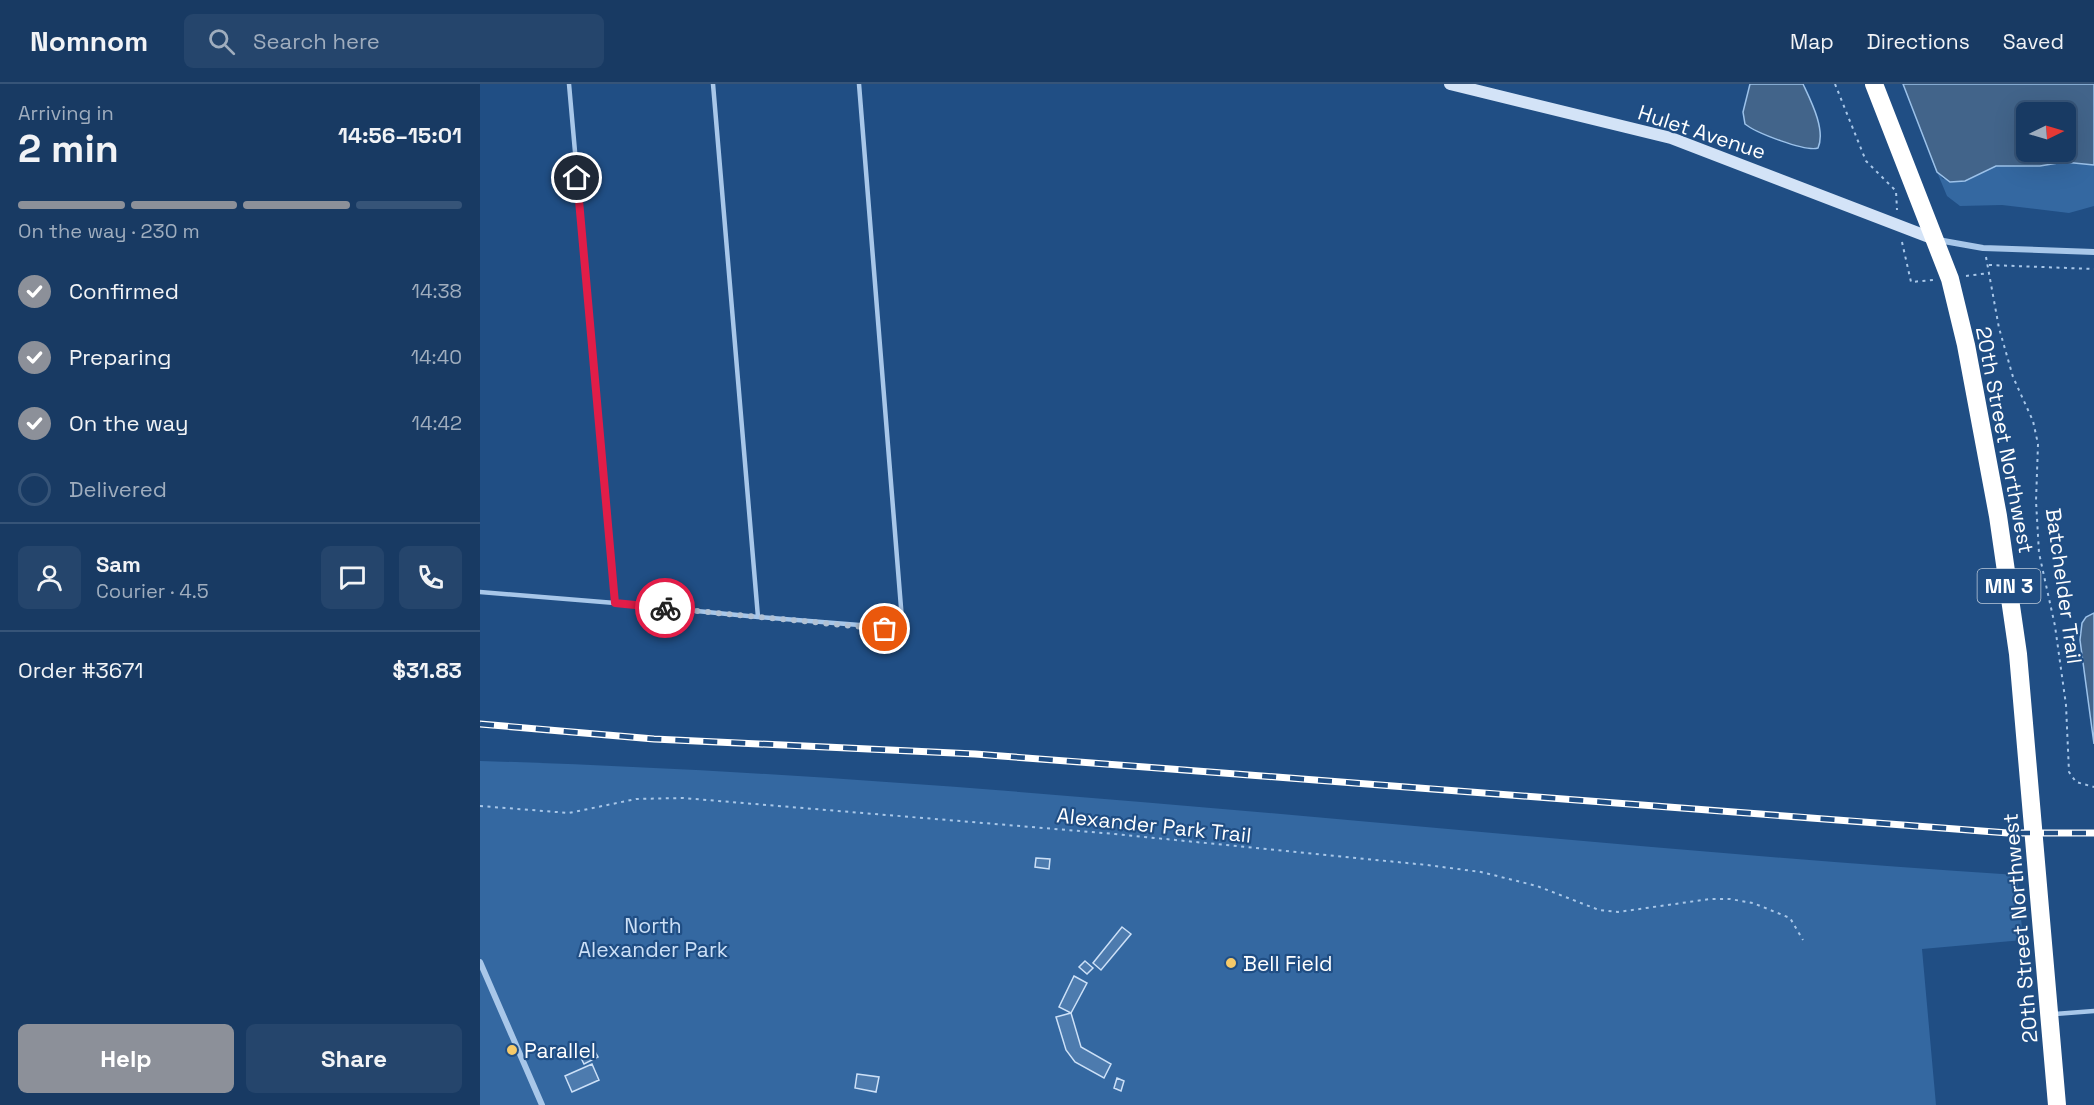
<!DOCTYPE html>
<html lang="en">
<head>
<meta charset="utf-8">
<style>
	:root { --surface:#183a63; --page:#25456c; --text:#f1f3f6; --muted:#9fadbe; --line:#365478; --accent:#8c9099 }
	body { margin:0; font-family:"Space Grotesk",sans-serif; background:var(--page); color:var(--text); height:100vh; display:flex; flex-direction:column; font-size:22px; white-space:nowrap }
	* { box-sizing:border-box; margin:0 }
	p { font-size:20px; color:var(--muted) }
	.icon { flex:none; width:33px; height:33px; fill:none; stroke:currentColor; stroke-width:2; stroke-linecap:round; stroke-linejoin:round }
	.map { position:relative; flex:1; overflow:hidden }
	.drawer { display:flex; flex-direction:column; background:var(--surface); width:480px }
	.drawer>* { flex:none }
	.needle { width:39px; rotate:85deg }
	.buttons { position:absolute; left:1536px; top:18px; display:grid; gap:12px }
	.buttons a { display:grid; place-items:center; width:60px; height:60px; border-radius:9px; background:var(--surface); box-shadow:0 6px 24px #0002,0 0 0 2px var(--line); font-size:30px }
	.pin { position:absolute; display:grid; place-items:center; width:51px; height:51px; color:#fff; margin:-26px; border:3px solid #fff; border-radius:50%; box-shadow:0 2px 6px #0007 }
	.courier { position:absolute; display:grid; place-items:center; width:60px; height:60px; margin:-30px; border:4px solid #e11d48; border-radius:50%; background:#fff; color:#222; box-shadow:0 2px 8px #0007 }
	.head em { font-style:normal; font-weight:700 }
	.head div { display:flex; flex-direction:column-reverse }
	.head { display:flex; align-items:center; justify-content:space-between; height:102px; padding:0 18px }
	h1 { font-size:39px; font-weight:700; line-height:45px }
	.bar { display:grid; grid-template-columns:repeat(4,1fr); gap:9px 6px; align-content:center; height:72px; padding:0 18px }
	.bar i { height:8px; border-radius:4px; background:var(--line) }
	.bar .selected { background:var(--accent) }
	.bar p { grid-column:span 4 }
	.line { display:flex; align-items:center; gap:15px; padding:0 18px; border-top:2px solid var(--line) }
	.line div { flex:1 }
	.round { display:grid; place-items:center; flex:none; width:63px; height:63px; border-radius:9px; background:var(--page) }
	ol { padding:0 18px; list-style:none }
	li { display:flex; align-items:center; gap:18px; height:66px }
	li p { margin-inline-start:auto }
	li .icon { padding:6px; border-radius:50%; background:var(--accent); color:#fff; stroke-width:4 }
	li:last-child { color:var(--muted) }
	li i { width:33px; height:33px; border:3px solid var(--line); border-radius:50% }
	.action { display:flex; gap:12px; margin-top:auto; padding:12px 18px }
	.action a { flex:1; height:69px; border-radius:9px; background:var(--accent); color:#fff; font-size:24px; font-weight:700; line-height:69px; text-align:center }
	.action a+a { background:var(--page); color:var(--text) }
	header { display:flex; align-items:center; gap:36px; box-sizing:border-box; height:84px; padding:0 30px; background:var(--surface); border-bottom:2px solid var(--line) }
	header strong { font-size:28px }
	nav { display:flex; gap:33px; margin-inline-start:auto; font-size:21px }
	.search { width:420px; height:54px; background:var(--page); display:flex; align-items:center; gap:15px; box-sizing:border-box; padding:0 21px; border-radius:9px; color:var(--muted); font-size:22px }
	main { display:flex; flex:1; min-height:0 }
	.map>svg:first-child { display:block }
	.green { fill:#3468a1 }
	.water { fill:#42648a; stroke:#9cc2ea; stroke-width:1.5; fill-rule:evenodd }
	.building { fill:#4d7bae; stroke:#cce0f7; stroke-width:1.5 }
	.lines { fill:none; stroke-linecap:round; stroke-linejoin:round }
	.path { stroke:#a8c7e9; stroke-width:2; stroke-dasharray:3 4.5; stroke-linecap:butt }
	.lane { stroke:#a8c7e9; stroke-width:4.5 }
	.street { stroke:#a8c7e9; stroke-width:6 }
	.secondary { stroke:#d3e3f7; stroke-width:12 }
	.highway { stroke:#fff; stroke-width:18 }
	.rail-casing { stroke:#fff; stroke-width:7 }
	.rail { stroke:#204e84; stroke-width:4.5; stroke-dasharray:14; stroke-linecap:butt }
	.done { stroke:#b1c1d4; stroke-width:6; stroke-dasharray:0 10.8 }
	.route { stroke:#e11d48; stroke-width:8 }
	.poi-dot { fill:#f6ca69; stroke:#204e84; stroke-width:2 }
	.labels { text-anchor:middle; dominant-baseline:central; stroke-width:4.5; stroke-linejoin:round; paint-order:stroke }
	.shield { fill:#204e84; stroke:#bccada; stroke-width:1.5 }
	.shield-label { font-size:20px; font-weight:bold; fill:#fff }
	.street-label { font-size:21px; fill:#fff; stroke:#204e84 }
	.park-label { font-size:21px; fill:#cce0f7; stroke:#204e84 }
	.poi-label { font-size:21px; fill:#fff; stroke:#204e84; text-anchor:start }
</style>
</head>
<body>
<header>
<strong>Nomnom</strong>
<div class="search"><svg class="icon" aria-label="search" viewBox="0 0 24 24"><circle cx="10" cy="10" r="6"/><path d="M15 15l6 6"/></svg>Search here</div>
<nav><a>Map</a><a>Directions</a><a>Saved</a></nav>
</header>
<main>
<section class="drawer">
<div class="head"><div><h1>2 min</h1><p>Arriving in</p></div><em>14:56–15:01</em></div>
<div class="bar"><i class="selected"></i><i class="selected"></i><i class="selected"></i><i></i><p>On the way · 230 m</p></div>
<ol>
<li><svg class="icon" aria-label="check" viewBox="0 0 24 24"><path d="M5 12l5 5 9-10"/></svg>Confirmed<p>14:38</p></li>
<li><svg class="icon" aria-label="check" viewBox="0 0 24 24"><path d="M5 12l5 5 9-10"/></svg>Preparing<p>14:40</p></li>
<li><svg class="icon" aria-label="check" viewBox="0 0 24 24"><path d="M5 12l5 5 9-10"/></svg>On the way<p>14:42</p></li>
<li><i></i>Delivered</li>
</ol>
<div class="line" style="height:108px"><a class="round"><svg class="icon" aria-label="person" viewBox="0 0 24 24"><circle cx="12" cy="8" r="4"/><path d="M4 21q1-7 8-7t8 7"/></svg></a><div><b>Sam</b><p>Courier · 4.5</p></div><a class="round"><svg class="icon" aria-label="chat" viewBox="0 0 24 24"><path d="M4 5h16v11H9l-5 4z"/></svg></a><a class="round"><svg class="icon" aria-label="phone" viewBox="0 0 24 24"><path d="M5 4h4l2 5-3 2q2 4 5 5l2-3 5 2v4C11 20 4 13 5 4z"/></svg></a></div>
<div class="line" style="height:78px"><div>Order #3671</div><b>$31.83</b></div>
<div class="action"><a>Help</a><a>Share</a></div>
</section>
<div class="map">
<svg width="1614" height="1021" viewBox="0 0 1614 1021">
	<rect width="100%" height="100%" fill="#204e84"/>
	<path class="green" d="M1584 78 1614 81V122L1589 129 1522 121 1480 122 1467 112 1457 88 1463 95 1485 97 1516 82H1560Z
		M0 677C514 692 1024 758 1537 791L1543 856 1442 865 1456 1021H0Z"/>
	<path class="water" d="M1270 0H1323C1331 17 1346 46 1338 64 1326 68 1276 49 1265 40L1263 28Z
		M1423 0H1614V81L1584 78 1560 82H1516L1485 97 1470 98 1457 88ZM1546 28H1586V68H1546Z
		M1614 529V660L1600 556 1602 539 1606 533Z"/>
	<path class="building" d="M556 774 570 775 569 785 555 783Z
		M642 843 651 850 621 886 613 879Z
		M605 877 613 884 607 890 599 883Z
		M594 892 607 899 591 929 579 923Z
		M591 929 601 963 631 980 624 994 595 978 586 966 576 933Z
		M113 964 118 973 104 980 99 970Z
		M112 980 119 996 92 1008 85 992Z
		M377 990 399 993 396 1008 375 1004Z
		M637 994 644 997 641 1007 634 1004Z"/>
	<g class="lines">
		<path class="path" d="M1355 0 1386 77 1416 107 1417 126
			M1422 158 1431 198 1453 196
			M1506 173 1519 244 1533 293 1553 337 1558 360 1556 417 1559 469 1575 542 1586 621 1589 688 1596 698 1614 703
			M1509 181 1614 185
			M1486 192 1509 189
			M0 722 89 729 156 715 203 714 635 750 947 781 1001 788 1057 802 1119 826 1138 828 1230 815H1250L1273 819 1310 834 1323 856"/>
		<path class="lane" d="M233 0 278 533 417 544 422 536 379 0
			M0 508 135 519 89 0
			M135 519 278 533
			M1575 930 1614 927"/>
		<path class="street" d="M1458 156 1503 164 1614 168
			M0 878 62 1021"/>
		<path class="secondary" d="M970 0 1191 54 1454 155"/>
		<path class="highway" d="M1394 0 1470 195 1486 261 1518 432 1538 570 1577 1021"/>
		<g class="rail-casing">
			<path id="rail" d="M0 640 174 655 495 670 1528 749H1614"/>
		</g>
		<use href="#rail" class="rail"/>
	</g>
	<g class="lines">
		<path class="done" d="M185 524 405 545"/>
		<path class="route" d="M97 94 135 519 185 524"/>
	</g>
	<g class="poi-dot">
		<circle cx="751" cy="879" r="6"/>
		<circle cx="32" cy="966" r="6"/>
	</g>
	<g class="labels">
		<rect class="shield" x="1497.5" y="485" width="63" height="34" rx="4.5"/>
		<g class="shield-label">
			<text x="1529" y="502">MN 3</text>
		</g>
		<g class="street-label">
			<text transform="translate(1222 48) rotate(18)">Hulet Avenue</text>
			<text transform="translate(1525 356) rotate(79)">20th Street Northwest</text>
			<text transform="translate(1584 502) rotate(82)">Batchelder Trail</text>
			<text transform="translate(674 741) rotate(6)">Alexander Park Trail</text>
			<text transform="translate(1540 844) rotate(-95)">20th Street Northwest</text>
		</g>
		<g class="park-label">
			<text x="173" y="841">North<tspan x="173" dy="24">Alexander Park</tspan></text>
		</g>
		<g class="poi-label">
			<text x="763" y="879">Bell Field</text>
			<text x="44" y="966">Parallel</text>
		</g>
	</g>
</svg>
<div class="buttons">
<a><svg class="needle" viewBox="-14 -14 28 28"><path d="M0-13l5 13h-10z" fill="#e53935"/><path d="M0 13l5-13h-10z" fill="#9fadbe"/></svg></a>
</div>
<div class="pin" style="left:405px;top:545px;background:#ea580c"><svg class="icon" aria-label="bag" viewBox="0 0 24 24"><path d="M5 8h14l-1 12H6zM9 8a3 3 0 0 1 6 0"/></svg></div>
<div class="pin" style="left:97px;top:94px;background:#1f2937"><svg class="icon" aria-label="home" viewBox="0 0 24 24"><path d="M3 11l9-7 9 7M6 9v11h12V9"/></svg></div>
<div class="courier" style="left:185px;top:524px"><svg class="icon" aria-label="bike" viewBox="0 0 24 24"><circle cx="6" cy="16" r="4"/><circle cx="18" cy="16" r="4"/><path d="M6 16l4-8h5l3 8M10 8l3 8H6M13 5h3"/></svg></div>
</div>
</main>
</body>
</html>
